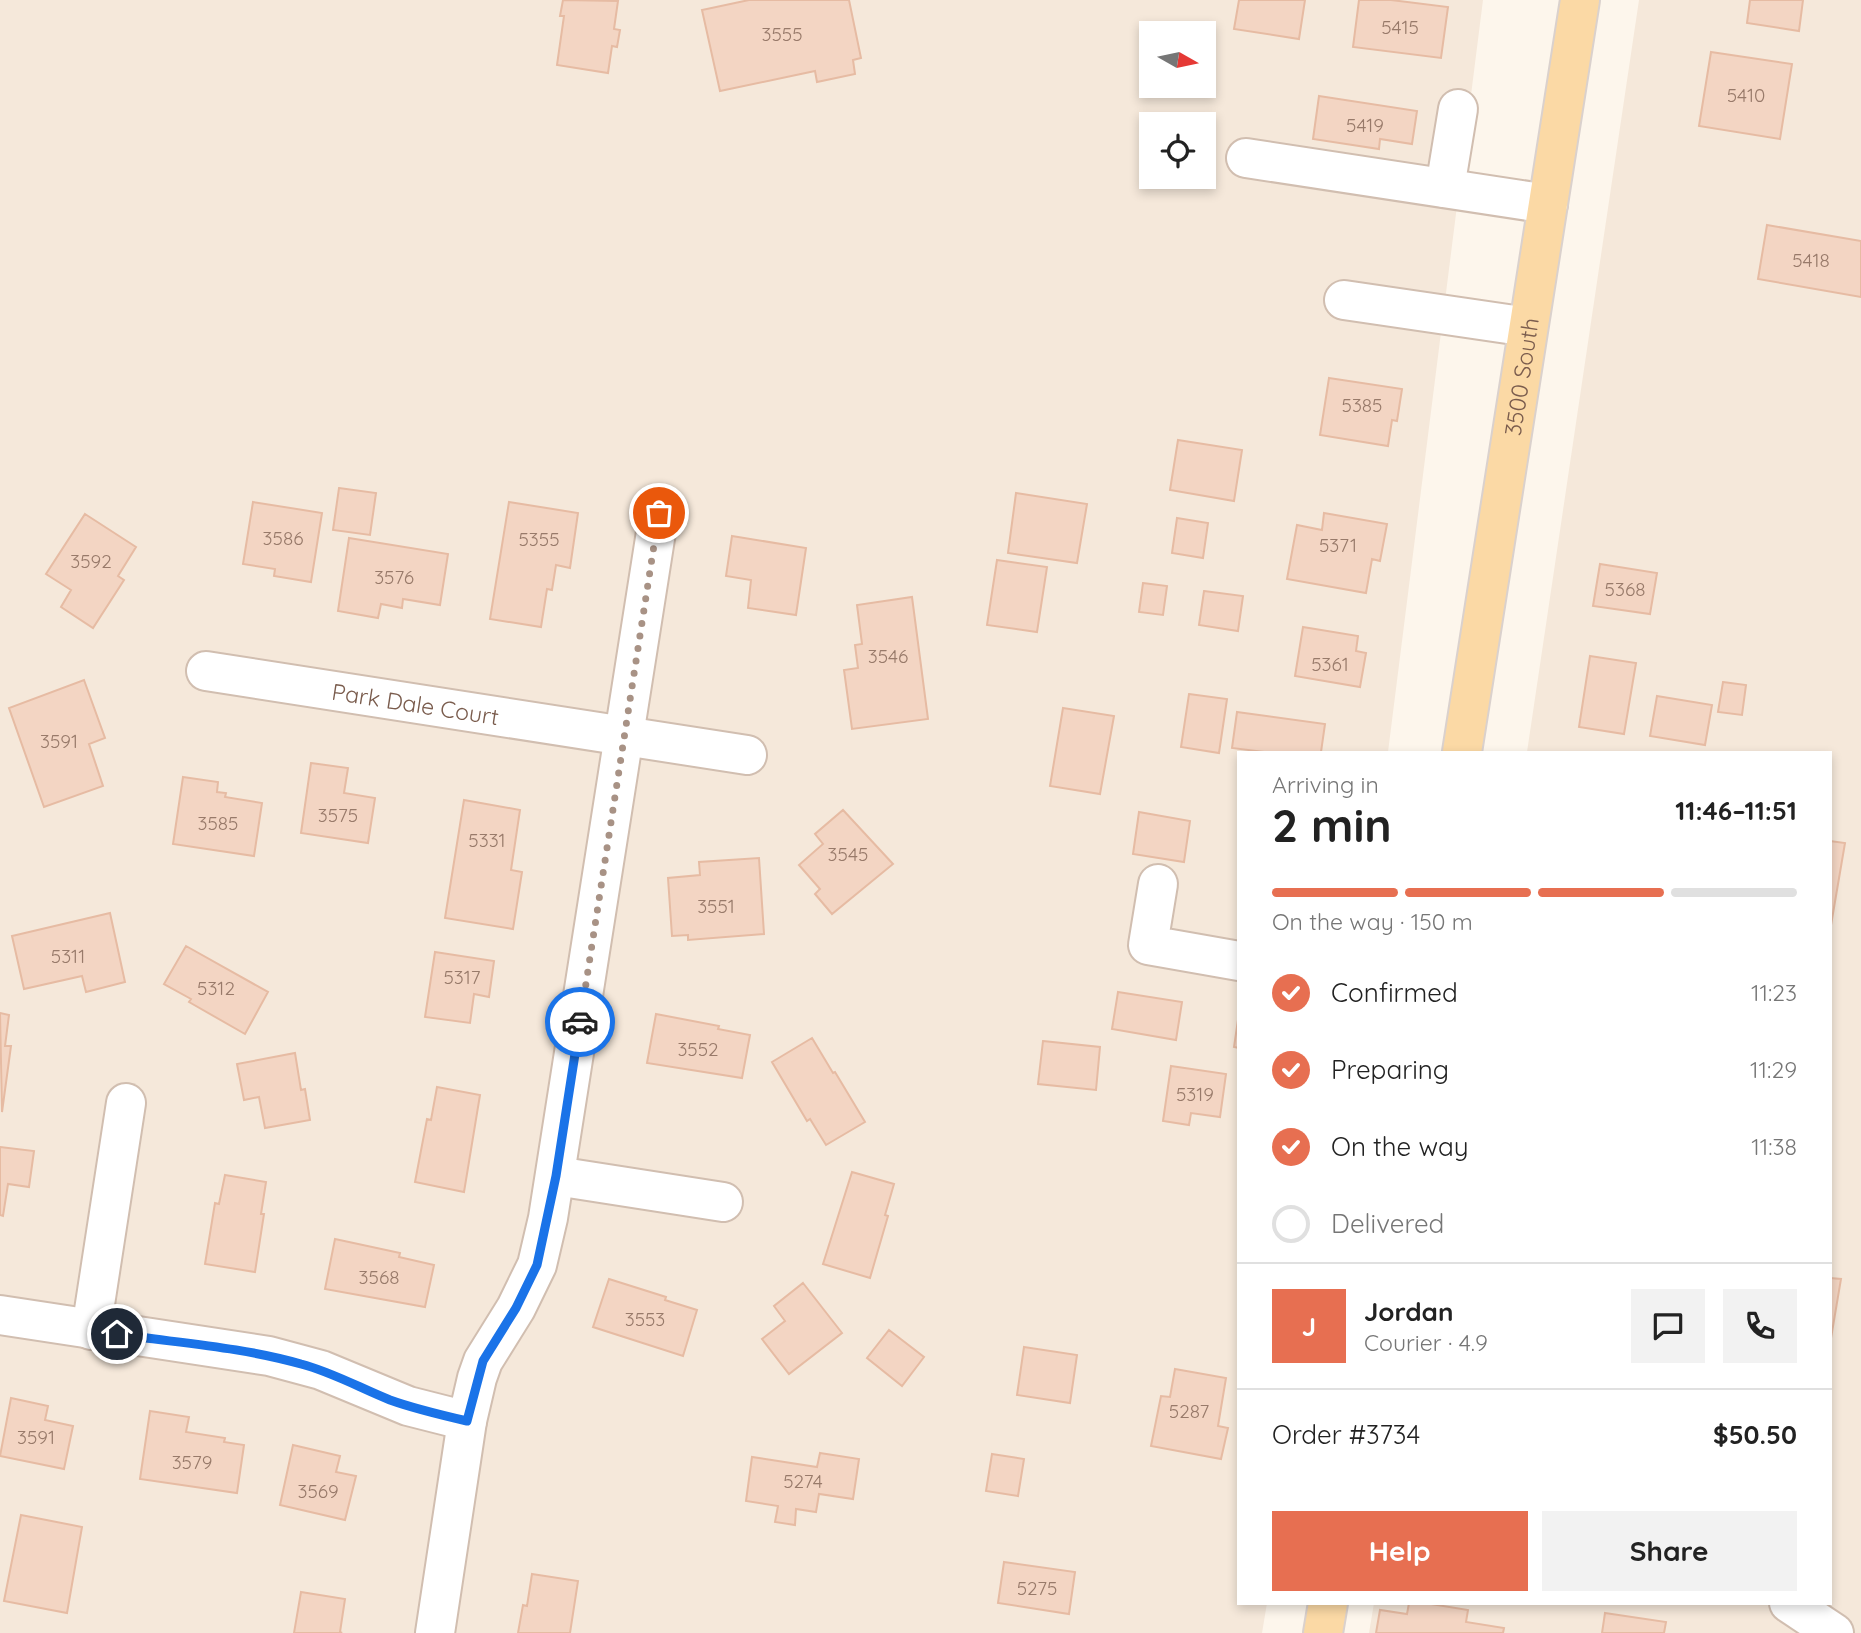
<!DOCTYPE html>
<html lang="en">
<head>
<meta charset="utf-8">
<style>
	:root { --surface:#fff; --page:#f2f2f2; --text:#222; --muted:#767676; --line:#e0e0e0; --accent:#e76f51 }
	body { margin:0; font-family:Quicksand,sans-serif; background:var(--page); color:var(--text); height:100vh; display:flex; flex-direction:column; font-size:26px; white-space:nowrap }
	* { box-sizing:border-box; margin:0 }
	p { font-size:23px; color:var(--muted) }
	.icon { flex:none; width:38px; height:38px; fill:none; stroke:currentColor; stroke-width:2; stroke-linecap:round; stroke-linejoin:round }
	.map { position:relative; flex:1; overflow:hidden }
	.sheet { position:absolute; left:1237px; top:751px; width:595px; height:854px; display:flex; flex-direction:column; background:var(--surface); border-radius:0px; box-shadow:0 4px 10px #0003 }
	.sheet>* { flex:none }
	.needle { width:46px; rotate:99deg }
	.buttons { position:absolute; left:1139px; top:21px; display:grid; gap:14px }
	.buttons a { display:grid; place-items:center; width:77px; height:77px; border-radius:0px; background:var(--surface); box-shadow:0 4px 10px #0003; font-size:35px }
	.pin { position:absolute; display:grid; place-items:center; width:60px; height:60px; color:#fff; margin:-30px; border:4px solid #fff; border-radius:50%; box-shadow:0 2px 7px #0007 }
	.courier { position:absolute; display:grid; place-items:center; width:70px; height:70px; margin:-35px; border:5px solid #1a73e8; border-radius:50%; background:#fff; color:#222; box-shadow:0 2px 9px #0007 }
	.overview em { font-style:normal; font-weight:700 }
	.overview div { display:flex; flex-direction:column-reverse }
	.overview { display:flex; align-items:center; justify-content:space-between; height:119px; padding:0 35px }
	h1 { font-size:46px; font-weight:700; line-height:52px }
	.bar { display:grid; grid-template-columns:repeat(4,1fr); gap:10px 7px; align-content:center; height:84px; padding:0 35px }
	.bar i { height:9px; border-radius:5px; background:var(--line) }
	.bar .on { background:var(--accent) }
	.bar p { grid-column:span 4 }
	.line { display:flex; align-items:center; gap:18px; padding:0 35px; border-top:2px solid var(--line) }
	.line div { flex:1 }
	.round { display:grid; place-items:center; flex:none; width:74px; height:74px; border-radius:0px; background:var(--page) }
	ol { padding:0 35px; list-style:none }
	li { display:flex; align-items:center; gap:21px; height:77px }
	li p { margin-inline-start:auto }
	li .icon { padding:7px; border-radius:50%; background:var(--accent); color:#fff; stroke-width:4 }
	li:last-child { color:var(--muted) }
	li i { width:38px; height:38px; border:4px solid var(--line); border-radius:50% }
	.primary-button { display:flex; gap:14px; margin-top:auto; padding:14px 35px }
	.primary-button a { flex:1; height:80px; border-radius:0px; background:var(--accent); color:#fff; font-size:28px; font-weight:700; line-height:80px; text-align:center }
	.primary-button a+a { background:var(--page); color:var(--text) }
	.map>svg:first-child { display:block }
	.residential { fill:#f5e8da; fill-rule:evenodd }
	.building { fill:#f3d5c3; stroke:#e6bba3; stroke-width:2 }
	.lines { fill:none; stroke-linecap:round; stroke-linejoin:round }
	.minor-casing { stroke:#d1beb0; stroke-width:42 }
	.major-casing { stroke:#dad1cd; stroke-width:42 }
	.minor { stroke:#fff; stroke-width:38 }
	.major { stroke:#fbd9a5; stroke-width:38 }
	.done { stroke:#a89285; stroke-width:7; stroke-dasharray:0 12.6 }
	.route { stroke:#1a73e8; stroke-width:9 }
	.labels { text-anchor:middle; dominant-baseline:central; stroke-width:6; stroke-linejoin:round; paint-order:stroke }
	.number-label { font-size:19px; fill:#987a6a }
	.street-label { font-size:23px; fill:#7a5c4d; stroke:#fffaf3 }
</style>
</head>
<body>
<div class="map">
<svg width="1861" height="1633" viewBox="0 0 1861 1633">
	<rect width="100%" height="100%" fill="#fdf6ec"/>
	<path class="residential" d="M0 0H1483L1388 752H1239V1603H1267L1262 1633H0ZM1152 33H1204V86H1152ZM1152 124H1204V177H1152Z
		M1639 0H1861V1633H1369L1374 1603H1830V752H1527Z"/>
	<path class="building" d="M563 0 618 1 614 29 620 30 617 47 612 46 608 73 557 65 564 16H560Z
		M749 0H849L861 58 853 60 855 74 817 82 815 71 720 91 702 10Z
		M1239 0H1305L1299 39 1234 29Z
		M1359 0H1391L1448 7 1441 58 1353 47Z
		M1750 0H1803L1799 31 1747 23Z
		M1711 52 1792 64 1780 139 1699 126Z
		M1319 96 1417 111 1412 144 1380 139 1379 149 1313 139Z
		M1767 225 1861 241V297L1758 279Z
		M1329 378 1402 389 1397 421 1392 420 1388 446 1320 435Z
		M1178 440 1242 450 1234 501 1170 490Z
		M339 488 376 493 370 535 333 530Z
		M1016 493 1087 504 1077 563 1008 553Z
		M253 502 322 513 311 582 274 576 275 569 243 564Z
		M509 502 578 513 570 568 556 565 552 590 547 589 541 627 490 619Z
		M1324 513 1387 524 1380 561 1372 559 1366 593 1287 579 1297 525 1322 530Z
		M85 514 136 547 118 576 124 580 93 628 61 607 71 590 46 574Z
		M1177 518 1208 523 1203 558 1172 553Z
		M732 536 806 548 796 615 748 608 751 580 726 576Z
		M349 538 448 554 440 605 403 599 402 608 381 604 378 618 338 611Z
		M997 560 1047 567 1037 632 987 625Z
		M1600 564 1657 573 1650 614 1593 606Z
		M1143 583 1167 586 1163 615 1139 612Z
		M1204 591 1243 596 1238 631 1199 625Z
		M912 597 928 719 852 729 844 670 858 668 855 645 862 644 857 605Z
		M1303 627 1358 636 1356 651 1366 653 1360 687 1295 676Z
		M1590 656 1636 663 1624 734 1579 727Z
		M84 680 105 738 89 744 103 786 44 807 9 708Z
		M1723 682 1746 685 1742 715 1718 712Z
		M1189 694 1227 699 1219 753 1181 747Z
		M1657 696 1712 705 1705 745 1650 736Z
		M1063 708 1114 716 1100 794 1050 786Z
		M1237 712 1325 724 1321 752H1264L1232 748Z
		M311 763 348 768 344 793 375 798 368 843 301 833Z
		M183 777 218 782 217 792 226 793 225 797 262 803 254 856 173 844Z
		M464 800 520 810 511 870 522 872 513 929 445 918Z
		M843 810 893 864 832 914 815 894 820 889 799 865 823 844 815 834Z
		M1139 812 1190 821 1184 862 1133 854Z
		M1830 841 1845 843 1830 931Z
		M759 858 764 934 688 940V935L672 936 668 878 700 875 699 862Z
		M110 913 125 982 86 992 82 976 24 989 12 936Z
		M186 946 268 992 245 1034 189 1002 191 999 164 984Z
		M435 952 494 961 489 997 474 994 470 1023 425 1017Z
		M1118 992 1182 1002 1176 1040 1112 1029Z
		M0 1013 9 1015 5 1046H11L2 1112Z
		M1239 1013V1048L1234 1047Z
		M656 1014 719 1026 718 1029 750 1035 742 1078 647 1063Z
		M812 1038 833 1073 835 1072 865 1122 826 1145 810 1119 807 1121 772 1062Z
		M1043 1041 1100 1047 1096 1090 1038 1084Z
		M295 1053 301 1090 305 1089 310 1120 265 1128 259 1097 244 1100 237 1064Z
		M1171 1066 1226 1074 1220 1117 1191 1113 1189 1125 1163 1121Z
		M437 1087 480 1095 464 1192 415 1182 427 1119 431 1120Z
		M0 1147 34 1151 29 1187 8 1184 3 1216 0 1215Z
		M852 1172 894 1184 885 1215 888 1216 870 1278 823 1264Z
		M225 1175 266 1182 261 1214H264L255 1272 205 1264 215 1203 219 1204Z
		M335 1239 400 1253 399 1257 434 1265 425 1307 325 1289Z
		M1830 1278 1841 1279 1830 1344Z
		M609 1279 666 1297 665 1300 697 1310 683 1356 593 1327Z
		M803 1283 842 1333 789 1374 762 1339 785 1321 774 1306Z
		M889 1330 924 1357 902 1386 867 1358Z
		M1024 1347 1077 1355 1070 1403 1017 1395Z
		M1175 1369 1226 1378 1218 1426 1228 1428 1221 1459 1151 1446 1161 1396 1170 1397Z
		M11 1398 48 1406 45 1420 73 1426 64 1469 0 1456Z
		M150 1411 189 1417 186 1432 225 1438 224 1442 244 1445 237 1493 140 1479Z
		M293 1445 340 1456 336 1472 356 1476 345 1520 280 1505Z
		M820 1453 859 1459 853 1499 819 1494 816 1512 796 1509 795 1525 775 1522 778 1506 746 1501 752 1457 817 1467Z
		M992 1454 1024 1459 1018 1496 986 1491Z
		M21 1515 82 1527 67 1613 4 1601Z
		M1004 1562 1075 1572 1069 1614 998 1603Z
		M532 1574 578 1581 570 1633H518L523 1605 527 1606Z
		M301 1592 345 1599 340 1632 342 1633H294Z
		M1409 1603H1425L1468 1610 1466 1622 1504 1628 1503 1633H1376L1380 1610 1407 1614Z
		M1605 1613 1666 1622 1664 1633H1602Z"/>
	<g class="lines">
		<g class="minor-casing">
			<g id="minor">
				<path d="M1246 158 1548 204"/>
				<path d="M1445 188 1458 109"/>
				<path d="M1344 300 1528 327"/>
				<path id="s1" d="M206 671 747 755"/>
				<path d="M1158 884 1148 945 1239 961"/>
				<path d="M556 1176 723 1202"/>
				<path d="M0 1315 269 1356 321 1370 408 1406 467 1421"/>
				<path d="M91 1330 126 1103"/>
				<path d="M1789 1603 1834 1633"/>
				<path d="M435 1633 467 1421 477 1378 483 1361 516 1308 537 1265 548 1218 659 513"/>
			</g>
		</g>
		<g class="major-casing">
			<g id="major">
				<path id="s2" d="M1462 752 1580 0"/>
				<path d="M1323 1633 1328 1603"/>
			</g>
		</g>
		<use href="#minor" class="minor"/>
		<use href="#major" class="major"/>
	</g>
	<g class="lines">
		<path class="done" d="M580 1022 659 513"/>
		<path class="route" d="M117 1334C178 1343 242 1347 301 1364 332 1372 360 1388 390 1400 415 1409 441 1415 467 1421L483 1361 516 1308 537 1265 556 1176 580 1022"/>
	</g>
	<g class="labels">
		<g class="number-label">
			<text x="1400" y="27">5415</text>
			<text x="782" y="34">3555</text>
			<text x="1746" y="95">5410</text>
			<text x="1365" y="125">5419</text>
			<text x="1811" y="260">5418</text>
			<text x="1362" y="405">5385</text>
			<text x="283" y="538">3586</text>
			<text x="539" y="539">5355</text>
			<text x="1338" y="545">5371</text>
			<text x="91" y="561">3592</text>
			<text x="394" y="577">3576</text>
			<text x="1625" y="589">5368</text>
			<text x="888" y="656">3546</text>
			<text x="1330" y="664">5361</text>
			<text x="59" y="741">3591</text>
			<text x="338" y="815">3575</text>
			<text x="218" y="823">3585</text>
			<text x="487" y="840">5331</text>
			<text x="848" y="854">3545</text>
			<text x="716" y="906">3551</text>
			<text x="68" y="956">5311</text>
			<text x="462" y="977">5317</text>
			<text x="216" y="988">5312</text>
			<text x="698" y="1049">3552</text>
			<text x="1195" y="1094">5319</text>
			<text x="379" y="1277">3568</text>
			<text x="645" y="1319">3553</text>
			<text x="1189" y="1411">5287</text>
			<text x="36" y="1437">3591</text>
			<text x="192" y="1462">3579</text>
			<text x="803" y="1481">5274</text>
			<text x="318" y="1491">3569</text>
			<text x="1037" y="1588">5275</text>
		</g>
		<g class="street-label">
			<text stroke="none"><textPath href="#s2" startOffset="380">3500 South</textPath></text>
			<text stroke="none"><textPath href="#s1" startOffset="212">Park Dale Court</textPath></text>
		</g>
	</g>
</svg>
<div class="buttons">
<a><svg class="needle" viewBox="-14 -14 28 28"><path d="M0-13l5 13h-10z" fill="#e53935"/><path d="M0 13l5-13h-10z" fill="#767676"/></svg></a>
<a><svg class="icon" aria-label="locate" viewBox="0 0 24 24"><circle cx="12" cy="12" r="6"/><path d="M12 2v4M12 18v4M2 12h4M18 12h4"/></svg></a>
</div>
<div class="pin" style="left:659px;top:513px;background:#ea580c"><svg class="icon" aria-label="bag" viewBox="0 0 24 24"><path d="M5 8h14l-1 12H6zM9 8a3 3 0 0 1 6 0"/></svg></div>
<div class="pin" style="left:117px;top:1334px;background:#1f2937"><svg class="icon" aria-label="home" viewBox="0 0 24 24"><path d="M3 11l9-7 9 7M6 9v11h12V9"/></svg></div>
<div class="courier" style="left:580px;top:1022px"><svg class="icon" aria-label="car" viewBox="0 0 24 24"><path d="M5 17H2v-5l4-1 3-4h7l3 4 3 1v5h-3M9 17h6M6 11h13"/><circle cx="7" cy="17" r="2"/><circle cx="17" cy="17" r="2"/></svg></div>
<section class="sheet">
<div class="overview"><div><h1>2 min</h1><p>Arriving in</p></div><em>11:46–11:51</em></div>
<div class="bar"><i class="on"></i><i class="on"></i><i class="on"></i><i></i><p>On the way · 150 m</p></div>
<ol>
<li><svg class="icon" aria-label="check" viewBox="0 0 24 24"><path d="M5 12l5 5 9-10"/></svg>Confirmed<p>11:23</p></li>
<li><svg class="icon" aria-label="check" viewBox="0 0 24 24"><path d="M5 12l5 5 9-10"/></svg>Preparing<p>11:29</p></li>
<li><svg class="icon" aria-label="check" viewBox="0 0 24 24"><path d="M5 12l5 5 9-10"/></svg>On the way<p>11:38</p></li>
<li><i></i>Delivered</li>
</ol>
<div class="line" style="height:126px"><b class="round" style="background:var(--accent);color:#fff">J</b><div><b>Jordan</b><p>Courier · 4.9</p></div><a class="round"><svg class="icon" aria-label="chat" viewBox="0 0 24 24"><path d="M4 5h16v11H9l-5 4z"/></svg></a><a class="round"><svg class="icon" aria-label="phone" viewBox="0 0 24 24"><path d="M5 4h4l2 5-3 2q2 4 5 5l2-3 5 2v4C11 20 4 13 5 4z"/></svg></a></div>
<div class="line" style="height:91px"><div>Order #3734</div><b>$50.50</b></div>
<div class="primary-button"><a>Help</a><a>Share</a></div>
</section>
</div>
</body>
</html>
